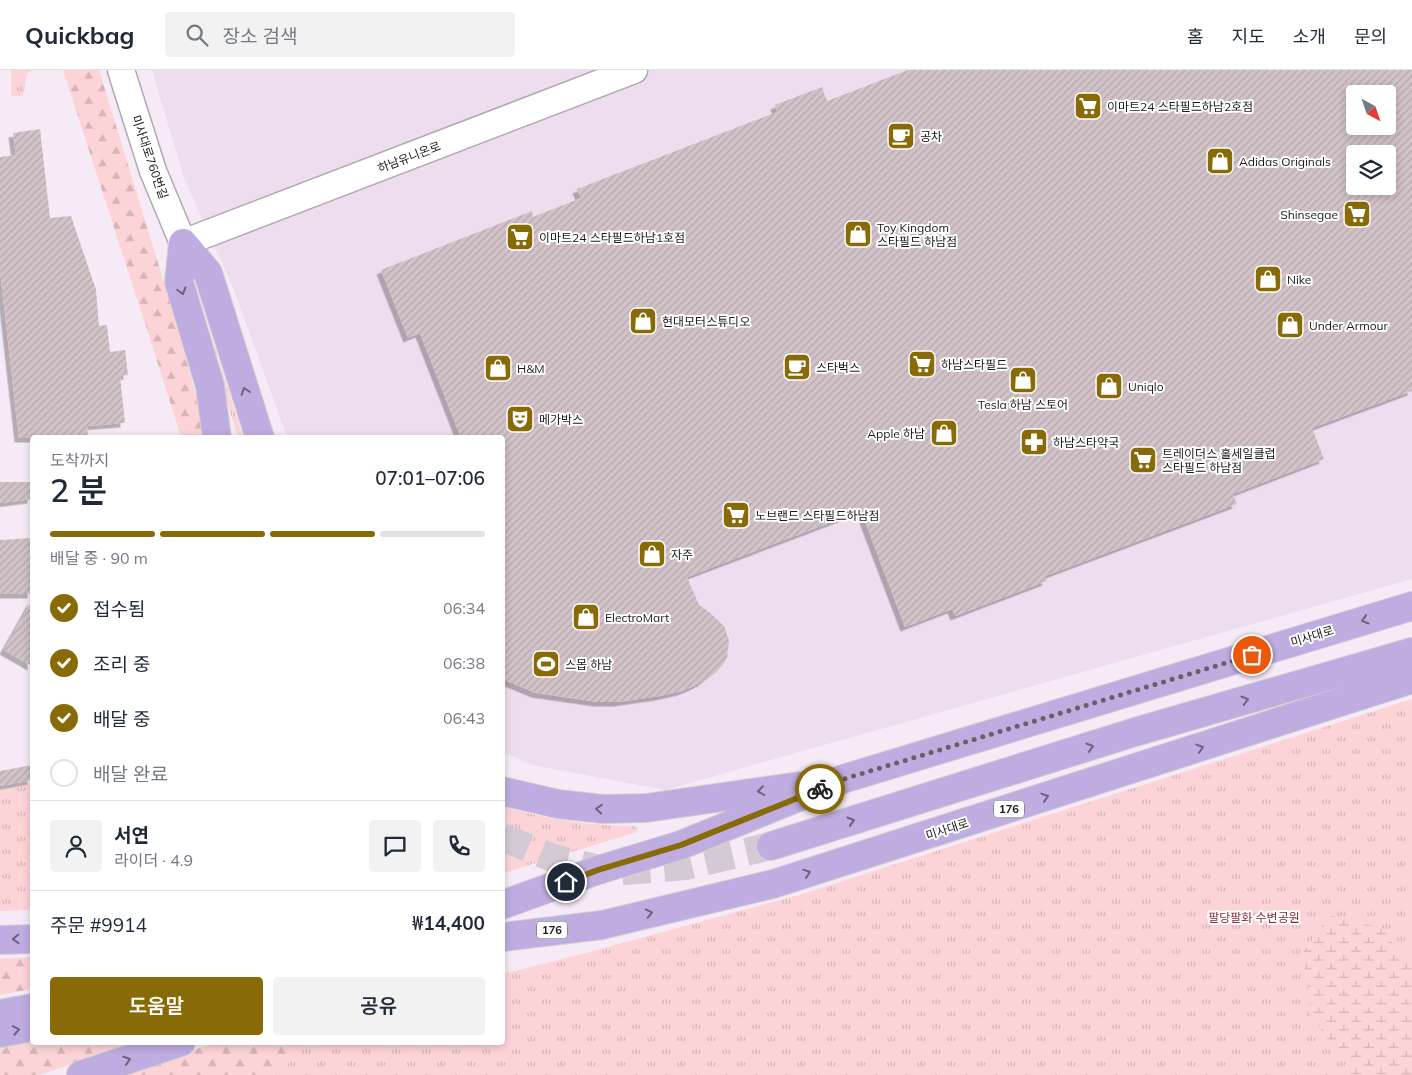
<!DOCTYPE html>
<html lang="ko">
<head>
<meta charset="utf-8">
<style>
	:root { --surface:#fff; --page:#f2f2f3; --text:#1f2937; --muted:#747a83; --line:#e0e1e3; --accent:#886a07 }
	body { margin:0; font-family:Mulish,"Noto Sans KR",sans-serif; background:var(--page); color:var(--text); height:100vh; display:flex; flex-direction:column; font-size:19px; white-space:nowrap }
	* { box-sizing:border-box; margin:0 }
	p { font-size:16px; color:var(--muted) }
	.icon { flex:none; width:28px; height:28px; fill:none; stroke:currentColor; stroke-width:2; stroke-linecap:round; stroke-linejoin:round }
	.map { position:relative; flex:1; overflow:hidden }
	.details { position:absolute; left:30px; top:365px; width:475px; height:610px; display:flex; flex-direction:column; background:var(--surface); border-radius:5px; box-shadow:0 2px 8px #0003 }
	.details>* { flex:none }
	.needle { width:32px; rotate:140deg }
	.fabs { position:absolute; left:1346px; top:15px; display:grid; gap:10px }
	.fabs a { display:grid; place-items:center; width:50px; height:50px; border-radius:5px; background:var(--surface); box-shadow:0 2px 8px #0003; font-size:25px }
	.pin { position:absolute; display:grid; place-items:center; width:42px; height:42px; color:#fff; margin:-21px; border:2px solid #fff; border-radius:50%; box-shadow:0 1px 5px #0007 }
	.courier { position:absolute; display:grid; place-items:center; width:50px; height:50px; margin:-25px; border:4px solid #886a07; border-radius:50%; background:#fff; color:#222; box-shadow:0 1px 6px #0007 }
	.headline em { font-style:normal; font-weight:600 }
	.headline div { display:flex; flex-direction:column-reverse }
	.headline { display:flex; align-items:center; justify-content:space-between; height:85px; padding:0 20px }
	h1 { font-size:32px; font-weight:600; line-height:38px }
	.bar { display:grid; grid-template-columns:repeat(4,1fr); gap:8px 5px; align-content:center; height:60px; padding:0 20px }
	.bar i { height:6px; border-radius:4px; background:var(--line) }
	.bar .selected { background:var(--accent) }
	.bar p { grid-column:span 4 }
	.line { display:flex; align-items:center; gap:12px; padding:0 20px; border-top:1px solid var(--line) }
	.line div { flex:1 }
	.round { display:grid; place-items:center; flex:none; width:52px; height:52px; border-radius:5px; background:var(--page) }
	ol { padding:0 20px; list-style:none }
	li { display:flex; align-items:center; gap:15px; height:55px }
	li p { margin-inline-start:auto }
	li .icon { padding:5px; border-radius:50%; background:var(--accent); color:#fff; stroke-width:4 }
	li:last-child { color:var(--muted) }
	li i { width:28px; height:28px; border:2px solid var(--line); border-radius:50% }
	.cta { display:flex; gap:10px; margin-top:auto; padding:10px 20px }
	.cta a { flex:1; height:58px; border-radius:5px; background:var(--accent); color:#fff; font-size:20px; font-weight:600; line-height:58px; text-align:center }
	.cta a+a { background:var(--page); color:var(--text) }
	header { display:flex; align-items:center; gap:30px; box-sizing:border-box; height:70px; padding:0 25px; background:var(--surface); border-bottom:1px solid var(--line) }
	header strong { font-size:24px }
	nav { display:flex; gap:28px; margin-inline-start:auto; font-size:18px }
	.search { width:350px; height:45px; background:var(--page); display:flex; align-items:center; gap:12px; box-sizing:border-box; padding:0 18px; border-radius:5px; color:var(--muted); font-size:19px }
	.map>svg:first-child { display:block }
	.built { fill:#edddee; fill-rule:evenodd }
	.grass { fill:url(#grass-tufts) }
	.forest { fill:url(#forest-firs) }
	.wetland { fill:url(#wetland-marsh) }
	.building { fill:url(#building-hatch); fill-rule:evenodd; filter:url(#shadow) }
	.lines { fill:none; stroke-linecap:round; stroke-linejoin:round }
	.primary-tunnel { stroke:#d4cad4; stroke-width:28; stroke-dasharray:28 14; stroke-linecap:butt }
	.secondary-casing { stroke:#b1a7b2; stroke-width:29 }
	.primary-casing { stroke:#d1d1d1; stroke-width:30 }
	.secondary { stroke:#fff; stroke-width:26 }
	.primary { stroke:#bface0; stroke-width:28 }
	.oneway { stroke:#6d627e }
	.done { stroke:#676167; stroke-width:5; stroke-dasharray:0 9 }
	.route { stroke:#886a07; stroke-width:6 }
	.labels { text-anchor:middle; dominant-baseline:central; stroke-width:4; stroke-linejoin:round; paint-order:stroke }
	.shield { fill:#fff; stroke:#5f5d5f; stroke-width:1 }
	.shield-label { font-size:11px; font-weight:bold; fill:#1b171b }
	.poi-label { font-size:12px; fill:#1b171b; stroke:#fff; text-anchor:start }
	.street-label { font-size:12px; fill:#1b171b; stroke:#fff }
	.park-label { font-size:12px; fill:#832a39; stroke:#fff }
</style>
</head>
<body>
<header>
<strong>Quickbag</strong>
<div class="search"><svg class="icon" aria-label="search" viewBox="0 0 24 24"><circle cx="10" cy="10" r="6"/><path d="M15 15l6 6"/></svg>장소 검색</div>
<nav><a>홈</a><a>지도</a><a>소개</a><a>문의</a></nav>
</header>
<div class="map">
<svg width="1412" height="1005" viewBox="0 0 1412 1005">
	<defs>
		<pattern id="grass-tufts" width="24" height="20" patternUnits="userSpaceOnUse" patternTransform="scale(1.25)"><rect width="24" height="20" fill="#fcd3d6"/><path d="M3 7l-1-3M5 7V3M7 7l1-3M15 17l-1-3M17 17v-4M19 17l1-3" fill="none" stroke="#d7b4b7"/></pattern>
		<pattern id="forest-firs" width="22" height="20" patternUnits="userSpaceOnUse" patternTransform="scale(1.25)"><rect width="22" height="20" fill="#fcd3d6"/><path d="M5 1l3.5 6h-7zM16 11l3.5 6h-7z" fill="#d7b4b7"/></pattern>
		<pattern id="wetland-marsh" width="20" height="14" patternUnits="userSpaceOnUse" patternTransform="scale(1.25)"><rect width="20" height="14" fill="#fcd3d6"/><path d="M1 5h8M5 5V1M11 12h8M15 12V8" fill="none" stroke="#d7b4b7"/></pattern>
		<pattern id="building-hatch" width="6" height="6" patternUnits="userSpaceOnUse" patternTransform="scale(1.25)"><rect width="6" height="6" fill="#d2c3c9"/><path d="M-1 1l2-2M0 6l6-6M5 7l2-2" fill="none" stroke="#b4a7ac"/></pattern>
		<filter id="shadow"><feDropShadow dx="-4.5" dy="4.5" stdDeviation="0" flood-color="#0004"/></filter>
	</defs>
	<rect width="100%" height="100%" fill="#f5eaf5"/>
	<path class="built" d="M152 0H1412V509L665 720 532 695 503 682 502 368 287 367 234 220 184 108ZM1355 24H1388V56H1355ZM1355 84H1388V116H1355Z"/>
	<path class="grass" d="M11 0H32L27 4 23 26H11Z
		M196 218 243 367H238L199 241 193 220Z
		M1412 629V1005H121L229 973 502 972 503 904 586 883 799 825Z
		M32 713V840L0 841V719Z
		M503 736C546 750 589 756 635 756L638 759 637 762 503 803Z"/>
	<path class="forest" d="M63 0H99L169 229 198 332 206 367H181L153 278Z
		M32 887V919L0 925V889Z
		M32 968V972L135 973 39 1005H0V974Z
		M215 973H310L276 1005H118Z"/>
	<path class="wetland" d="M1332 846 1382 858 1405 891 1412 890V1005H1348L1349 986 1329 972 1311 945 1303 882Z"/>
	<path class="building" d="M908 0H1412V321L1312 358 1324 389 1233 424 1237 434 1045 506 1047 511 955 546 952 539 905 557 861 441 687 507 699 535 709 542 724 556 729 570 727 588 722 596 702 612 694 616 682 621 660 626 618 632H598L536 623 507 611 502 607V368H461L420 263 408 268 381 200 532 141 533 147 581 128 577 119 777 42 775 35 801 25 822 17 827 31ZM1355 24H1388V56H1355ZM1355 84H1388V116H1355Z
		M40 59 50 148 71 146 96 220 99 256 107 255 110 282 125 280 128 305 120 306 125 353 87 356 88 368H19L0 199V87L16 85 13 63Z
		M0 412H32V429L0 433Z
		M32 468V524H0V470Z
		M32 530V596L4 580Z
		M32 695V710L0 716V701Z"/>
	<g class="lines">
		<path class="primary-tunnel" d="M502 767 553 788 613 802 686 796 771 776"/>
		<g class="secondary-casing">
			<path id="secondary" d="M121 0 153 101 183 173 634 0"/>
		</g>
		<g class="primary-casing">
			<path id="primary" d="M183 173 208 203 260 368
				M183 173 179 212 210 316 217 368
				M502 721 558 734 603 739 646 738 800 716
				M771 776 1135 662 1412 582
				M502 835 598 800 681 775 843 709 1412 536
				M502 867 602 855 773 814 1412 609
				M0 870 32 869
				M0 944 32 938
				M0 963 32 957
				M81 1005 181 972"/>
		</g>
		<use href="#secondary" class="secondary"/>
		<use href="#primary" class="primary"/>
	</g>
	<defs><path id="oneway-chevron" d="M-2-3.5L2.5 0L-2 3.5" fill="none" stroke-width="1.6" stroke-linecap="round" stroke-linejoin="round" transform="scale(1.25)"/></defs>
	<g class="oneway">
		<use href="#oneway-chevron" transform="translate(182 221) rotate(74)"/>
		<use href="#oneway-chevron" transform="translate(245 321) rotate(-108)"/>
		<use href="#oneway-chevron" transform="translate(1365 550) rotate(163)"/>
		<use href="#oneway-chevron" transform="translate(1245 630) rotate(-16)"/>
		<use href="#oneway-chevron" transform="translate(1090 677) rotate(-17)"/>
		<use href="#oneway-chevron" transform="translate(1200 678) rotate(-18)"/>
		<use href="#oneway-chevron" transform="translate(761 721) rotate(172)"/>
		<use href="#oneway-chevron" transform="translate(1045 727) rotate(-18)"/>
		<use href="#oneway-chevron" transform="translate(599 739) rotate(-176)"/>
		<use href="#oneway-chevron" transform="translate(851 751) rotate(-17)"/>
		<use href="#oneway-chevron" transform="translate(807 803) rotate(-18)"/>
		<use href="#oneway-chevron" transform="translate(649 843) rotate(-13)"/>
		<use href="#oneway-chevron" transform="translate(16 869) rotate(178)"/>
		<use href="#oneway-chevron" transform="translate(16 960) rotate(-11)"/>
		<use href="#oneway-chevron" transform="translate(127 990) rotate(-18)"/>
	</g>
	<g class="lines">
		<path class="done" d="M820 719 844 709 1252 585"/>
		<path class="route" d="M566 812 598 800 681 775 820 719"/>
	</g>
	<defs>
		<g id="supermarket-square" transform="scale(1.4375)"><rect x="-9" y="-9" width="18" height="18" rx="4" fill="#886a07" stroke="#fff"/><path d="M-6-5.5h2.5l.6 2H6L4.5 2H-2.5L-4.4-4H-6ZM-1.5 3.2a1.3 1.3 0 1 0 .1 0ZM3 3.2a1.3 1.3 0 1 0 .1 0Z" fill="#fff"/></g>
		<g id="cafe-square" transform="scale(1.4375)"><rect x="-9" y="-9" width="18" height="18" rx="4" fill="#886a07" stroke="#fff"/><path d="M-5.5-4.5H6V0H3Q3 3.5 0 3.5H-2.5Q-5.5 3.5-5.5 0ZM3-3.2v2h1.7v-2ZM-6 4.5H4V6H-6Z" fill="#fff"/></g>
		<g id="shop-square" transform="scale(1.4375)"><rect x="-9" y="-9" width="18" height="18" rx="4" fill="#886a07" stroke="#fff"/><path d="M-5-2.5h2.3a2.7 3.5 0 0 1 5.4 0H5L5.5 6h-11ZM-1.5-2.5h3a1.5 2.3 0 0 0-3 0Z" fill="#fff"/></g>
		<g id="theatre-square" transform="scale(1.4375)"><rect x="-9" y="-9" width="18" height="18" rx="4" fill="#886a07" stroke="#fff"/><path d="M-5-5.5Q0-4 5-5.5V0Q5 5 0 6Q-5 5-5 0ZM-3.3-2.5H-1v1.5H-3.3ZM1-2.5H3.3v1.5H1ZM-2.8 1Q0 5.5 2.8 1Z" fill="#fff"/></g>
		<g id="pharmacy-square" transform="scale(1.4375)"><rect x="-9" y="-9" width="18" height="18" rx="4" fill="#886a07" stroke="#fff"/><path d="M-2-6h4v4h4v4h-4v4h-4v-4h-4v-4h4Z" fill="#fff"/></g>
		<g id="stadium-square" transform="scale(1.4375)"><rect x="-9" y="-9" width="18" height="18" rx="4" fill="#886a07" stroke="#fff"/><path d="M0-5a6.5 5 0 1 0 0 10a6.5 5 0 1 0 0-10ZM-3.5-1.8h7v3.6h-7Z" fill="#fff"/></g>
	</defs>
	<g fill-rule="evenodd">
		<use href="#supermarket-square" x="1088" y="36"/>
		<use href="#cafe-square" x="901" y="66"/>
		<use href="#shop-square" x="1220" y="91"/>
		<use href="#supermarket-square" x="1357" y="144"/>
		<use href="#shop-square" x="858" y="164"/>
		<use href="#supermarket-square" x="520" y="167"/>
		<use href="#shop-square" x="1268" y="209"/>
		<use href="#shop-square" x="643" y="251"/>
		<use href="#shop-square" x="1290" y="255"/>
		<use href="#supermarket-square" x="922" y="294"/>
		<use href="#cafe-square" x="797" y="297"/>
		<use href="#shop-square" x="498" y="298"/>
		<use href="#shop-square" x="1023" y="310"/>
		<use href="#shop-square" x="1109" y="316"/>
		<use href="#theatre-square" x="520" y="349"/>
		<use href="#shop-square" x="944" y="363"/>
		<use href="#pharmacy-square" x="1034" y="372"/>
		<use href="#supermarket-square" x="1143" y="390"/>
		<use href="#supermarket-square" x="736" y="445"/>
		<use href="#shop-square" x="652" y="484"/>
		<use href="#shop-square" x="586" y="547"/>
		<use href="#stadium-square" x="546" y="594"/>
	</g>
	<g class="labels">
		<g class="shield">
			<rect x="994" y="730.5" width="30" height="17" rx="4"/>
			<rect x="537" y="851.5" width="30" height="17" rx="4"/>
		</g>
		<g class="shield-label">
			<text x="1009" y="739">176</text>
			<text x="552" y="860">176</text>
		</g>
		<g class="poi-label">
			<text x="1107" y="36">이마트24 스타필드하남2호점</text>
			<text x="920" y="66">공차</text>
			<text x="1239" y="91">Adidas Originals</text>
			<text x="1338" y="144" text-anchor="end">Shinsegae</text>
			<text x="877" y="157">Toy Kingdom<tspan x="877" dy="14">스타필드 하남점</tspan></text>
			<text x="539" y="167">이마트24 스타필드하남1호점</text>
			<text x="1287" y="209">Nike</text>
			<text x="662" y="251">현대모터스튜디오</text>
			<text x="1309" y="255">Under Armour</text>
			<text x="941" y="294">하남스타필드</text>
			<text x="816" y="297">스타벅스</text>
			<text x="517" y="298">H&amp;M</text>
			<text x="1128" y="316">Uniqlo</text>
			<text x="1023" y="334" text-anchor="middle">Tesla 하남 스토어</text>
			<text x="539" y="349">메가박스</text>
			<text x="925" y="363" text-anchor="end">Apple 하남</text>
			<text x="1053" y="372">하남스타약국</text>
			<text x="1162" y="383">트레이더스 홀세일클럽<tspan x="1162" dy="14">스타필드 하남점</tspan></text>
			<text x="755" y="445">노브랜드 스타필드하남점</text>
			<text x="671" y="484">자주</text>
			<text x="605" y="547">ElectroMart</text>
			<text x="565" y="594">스몹 하남</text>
		</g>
		<g class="street-label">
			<text transform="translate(150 87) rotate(71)">미사대로760번길</text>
			<text transform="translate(409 87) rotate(-21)">하남유니온로</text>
			<text transform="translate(1312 566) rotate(-17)">미사대로</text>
			<text transform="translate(947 759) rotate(-18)">미사대로</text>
		</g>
		<g class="park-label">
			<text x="1254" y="847">팔당팔화 수변공원</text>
		</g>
	</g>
</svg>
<div class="fabs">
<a><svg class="needle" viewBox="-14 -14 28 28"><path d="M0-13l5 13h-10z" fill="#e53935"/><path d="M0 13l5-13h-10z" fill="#747a83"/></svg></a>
<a><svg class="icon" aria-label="layers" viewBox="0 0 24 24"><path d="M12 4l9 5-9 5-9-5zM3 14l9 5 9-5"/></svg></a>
</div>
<div class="pin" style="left:1252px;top:585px;background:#ea580c"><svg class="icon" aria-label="bag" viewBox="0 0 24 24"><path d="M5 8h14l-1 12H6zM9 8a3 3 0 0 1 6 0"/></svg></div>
<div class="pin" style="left:566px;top:812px;background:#1f2937"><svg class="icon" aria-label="home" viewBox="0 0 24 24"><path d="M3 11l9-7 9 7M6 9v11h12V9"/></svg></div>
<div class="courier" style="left:820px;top:719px"><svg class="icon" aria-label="bike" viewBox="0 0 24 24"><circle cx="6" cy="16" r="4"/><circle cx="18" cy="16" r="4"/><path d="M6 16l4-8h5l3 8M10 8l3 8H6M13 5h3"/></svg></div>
<section class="details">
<div class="headline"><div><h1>2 분</h1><p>도착까지</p></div><em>07:01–07:06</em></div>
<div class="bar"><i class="selected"></i><i class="selected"></i><i class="selected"></i><i></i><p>배달 중 · 90 m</p></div>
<ol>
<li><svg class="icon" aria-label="check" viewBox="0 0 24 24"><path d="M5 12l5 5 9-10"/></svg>접수됨<p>06:34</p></li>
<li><svg class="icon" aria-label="check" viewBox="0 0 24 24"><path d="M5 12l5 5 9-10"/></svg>조리 중<p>06:38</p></li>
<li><svg class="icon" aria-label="check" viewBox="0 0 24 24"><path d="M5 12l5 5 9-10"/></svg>배달 중<p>06:43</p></li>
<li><i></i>배달 완료</li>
</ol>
<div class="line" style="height:90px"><a class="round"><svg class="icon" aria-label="person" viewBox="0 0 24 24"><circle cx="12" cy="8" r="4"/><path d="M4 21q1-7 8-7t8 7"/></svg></a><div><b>서연</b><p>라이더 · 4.9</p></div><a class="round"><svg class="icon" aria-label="chat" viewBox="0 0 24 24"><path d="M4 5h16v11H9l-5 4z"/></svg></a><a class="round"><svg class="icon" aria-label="phone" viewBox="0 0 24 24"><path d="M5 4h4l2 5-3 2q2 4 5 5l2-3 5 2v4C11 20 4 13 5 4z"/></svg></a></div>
<div class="line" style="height:65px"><div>주문 #9914</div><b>₩14,400</b></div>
<div class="cta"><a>도움말</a><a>공유</a></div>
</section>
</div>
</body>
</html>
